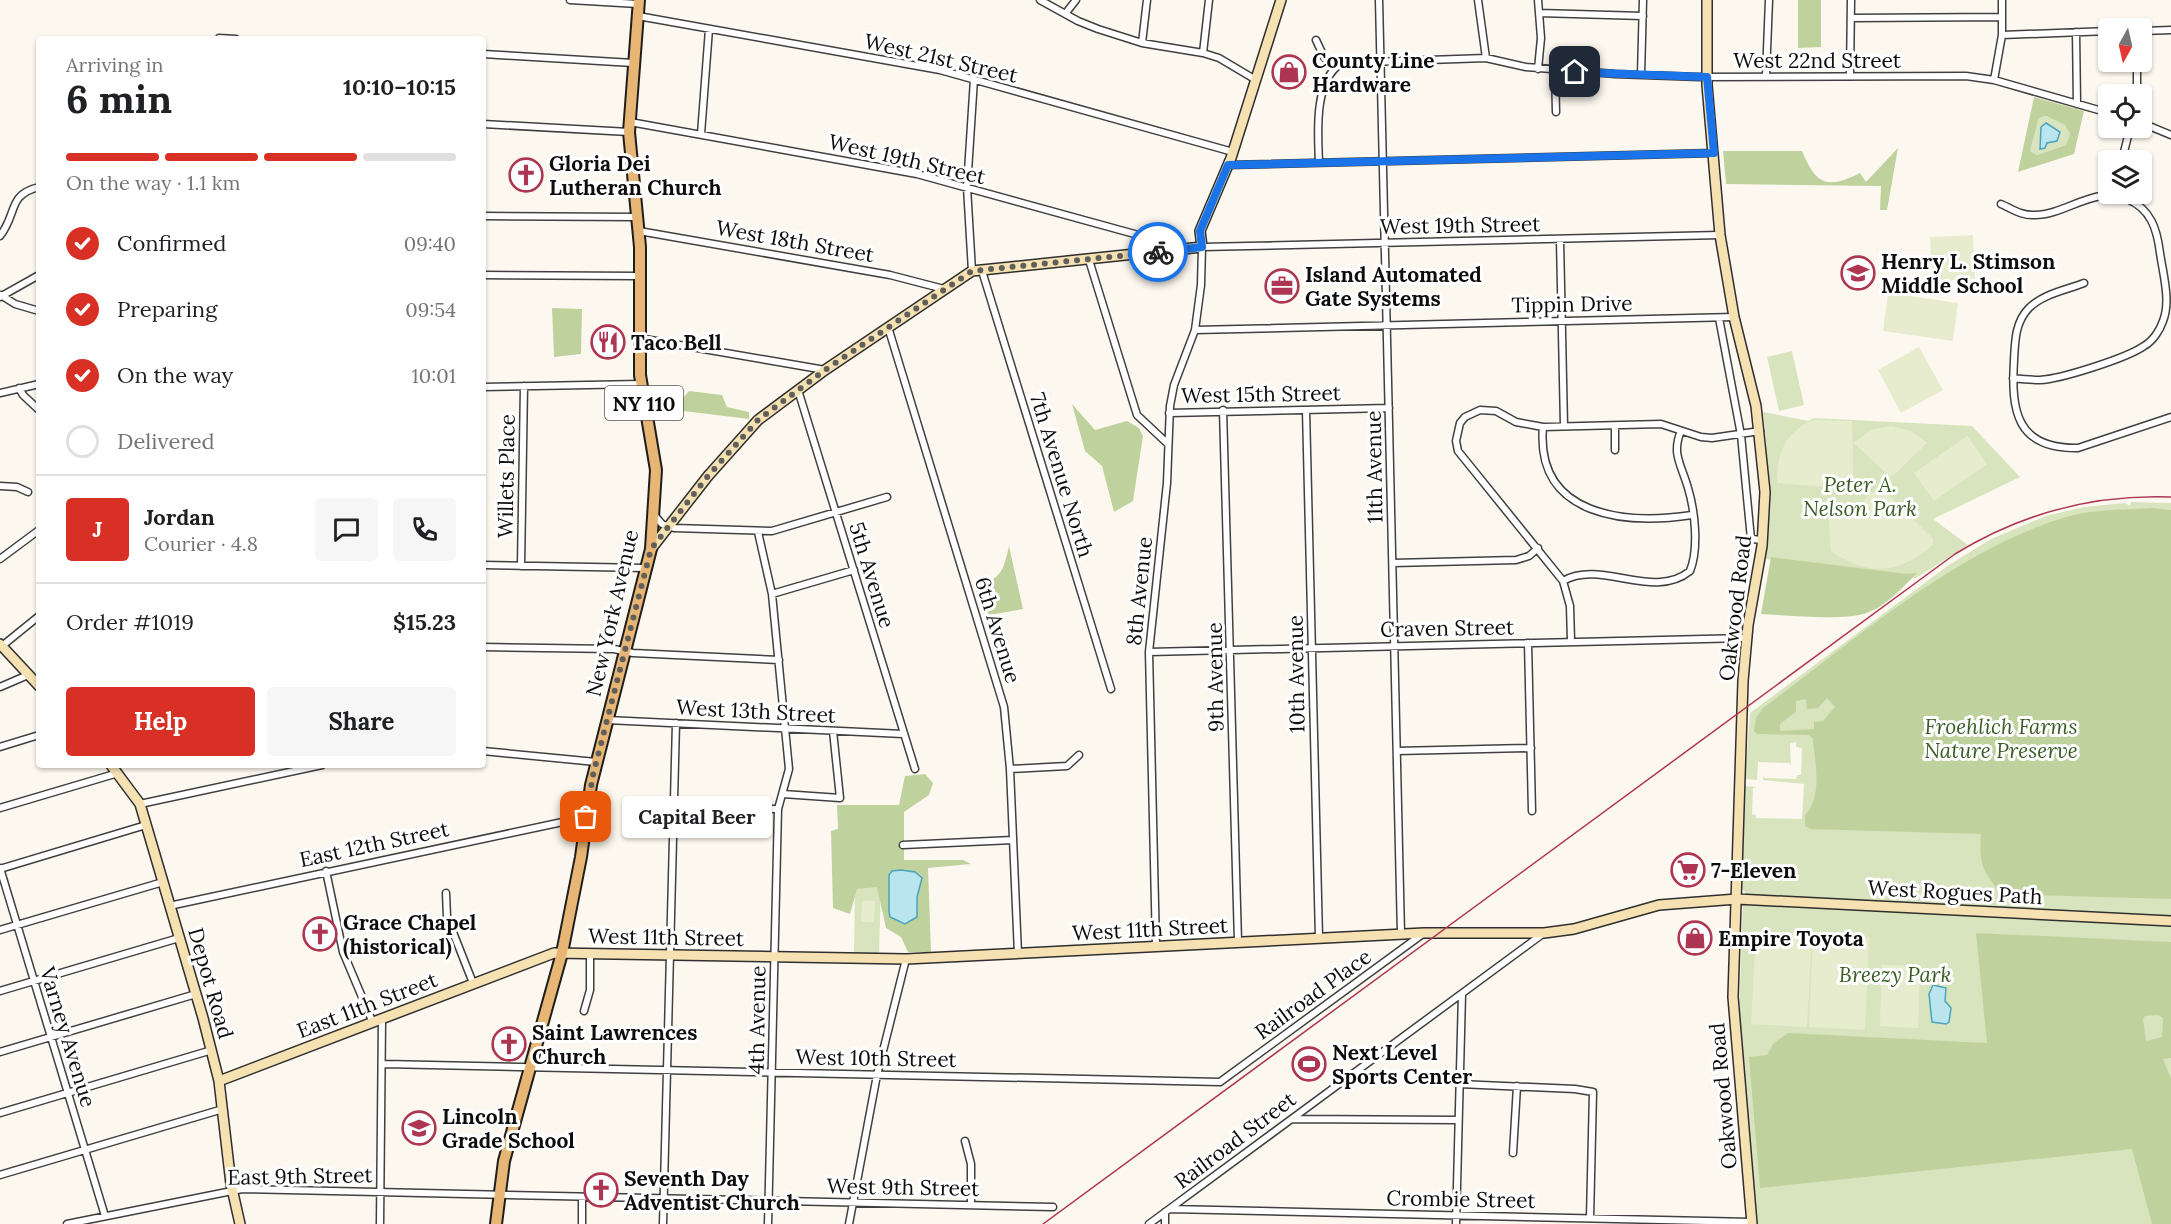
<!DOCTYPE html>
<html lang="en">
<head>
<meta charset="utf-8">
<style>
	:root { --surface:#fff; --page:#f6f6f6; --text:#202124; --muted:#757577; --line:#e0e0e0; --accent:#d93025 }
	body { margin:0; font-family:Lora,serif; background:var(--page); color:var(--text); height:100vh; display:flex; flex-direction:column; font-size:22px; white-space:nowrap }
	* { box-sizing:border-box; margin:0 }
	p { font-size:20px; color:var(--muted) }
	.icon { flex:none; width:33px; height:33px; fill:none; stroke:currentColor; stroke-width:2; stroke-linecap:round; stroke-linejoin:round }
	.map { position:relative; flex:1; overflow:hidden }
	.panel { position:absolute; left:36px; top:36px; width:450px; height:732px; display:flex; flex-direction:column; background:var(--surface); border-radius:6px; box-shadow:0 2px 4px #0004 }
	.panel>* { flex:none }
	.needle { width:39px; rotate:188deg }
	.tools { position:absolute; left:2098px; top:18px; display:grid; gap:12px }
	.tools a { display:grid; place-items:center; width:54px; height:54px; border-radius:6px; background:var(--surface); box-shadow:0 2px 4px #0004; font-size:30px }
	.pin { position:absolute; display:grid; place-items:center; width:51px; height:51px; color:#fff; margin:-26px; border-radius:12px; box-shadow:0 3px 9px #0006 }
	.courier { position:absolute; display:grid; place-items:center; width:60px; height:60px; margin:-30px; border:4px solid #1a73e8; border-radius:50%; background:#fff; color:#222; box-shadow:0 2px 8px #0007 }
	.bubble { position:absolute; height:42px; border-radius:6px; background:var(--surface); box-shadow:0 2px 4px #0004; font-size:20px; font-weight:700; line-height:42px; text-align:center }
	.head em { font-style:normal; font-weight:700 }
	.head div { display:flex; flex-direction:column-reverse }
	.head { display:flex; align-items:center; justify-content:space-between; height:102px; padding:0 30px }
	h1 { font-size:39px; font-weight:700; line-height:45px }
	.bar { display:grid; grid-template-columns:repeat(4,1fr); gap:9px 6px; align-content:center; height:72px; padding:0 30px }
	.bar i { height:8px; border-radius:4px; background:var(--line) }
	.bar .selected { background:var(--accent) }
	.bar p { grid-column:span 4 }
	.line { display:flex; align-items:center; gap:15px; padding:0 30px; border-top:2px solid var(--line) }
	.line div { flex:1 }
	.round { display:grid; place-items:center; flex:none; width:63px; height:63px; border-radius:6px; background:var(--page) }
	ol { padding:0 30px; list-style:none }
	li { display:flex; align-items:center; gap:18px; height:66px }
	li p { margin-inline-start:auto }
	li .icon { padding:6px; border-radius:50%; background:var(--accent); color:#fff; stroke-width:4 }
	li:last-child { color:var(--muted) }
	li i { width:33px; height:33px; border:3px solid var(--line); border-radius:50% }
	.primary-button { display:flex; gap:12px; margin-top:auto; padding:12px 30px }
	.primary-button a { flex:1; height:69px; border-radius:6px; background:var(--accent); color:#fff; font-size:24px; font-weight:700; line-height:69px; text-align:center }
	.primary-button a+a { background:var(--page); color:var(--text) }
	.map>svg:first-child { display:block }
	.green { fill:#d8e4bd }
	.forest { fill:#bfd29e; fill-rule:evenodd }
	.pitch { fill:#e7ecce }
	.water { fill:#bae5ef; stroke:#4aa4bd; stroke-width:1.5 }
	.lines { fill:none; stroke-linecap:round; stroke-linejoin:round }
	.street-casing { stroke:#404040; stroke-width:9 }
	.secondary-casing { stroke:#2f2f2f; stroke-width:12 }
	.primary-casing { stroke:#1e1e1e; stroke-width:14 }
	.street { stroke:#fff; stroke-width:6 }
	.secondary { stroke:#f5e1b2; stroke-width:9 }
	.primary { stroke:#e8b674; stroke-width:10 }
	.rail { stroke:#ad3652; stroke-width:1.5 }
	.done { stroke:#615f5c; stroke-width:6; stroke-dasharray:0 10.8 }
	.route { stroke:#1a73e8; stroke-width:8 }
	.labels { text-anchor:middle; dominant-baseline:central; stroke-width:6; stroke-linejoin:round; paint-order:stroke }
	.shield { fill:#fff; stroke:#565656; stroke-width:1.5 }
	.shield-label { font-size:20px; font-weight:bold; fill:#0d0d0d }
	.street-label { font-size:21px; fill:#0d0d0d; stroke:#fff }
	.poi-label { font-size:21px; font-weight:bold; fill:#0d0d0d; stroke:#fff; text-anchor:start }
	.park-label { font-size:21px; font-style:italic; fill:#3b5d25; stroke:#fff }
</style>
</head>
<body>
<div class="map">
<svg width="2171" height="1224" viewBox="0 0 2171 1224">
	<rect width="100%" height="100%" fill="#fdf8ef"/>
	<path class="green" d="M2046 116 2065 125 2070 134 2066 145 2037 155 2030 151 2039 118Z
		M1792 351 1804 405 1779 411 1767 357Z
		M1763 412 1809 421 1814 418 1972 426 2020 477 1933 519 1968 545 1916 578 1765 559C1768 509 1770 462 1763 412Z
		M2131 502 2171 503V918L1746 894 1742 888 1745 786 1757 787 1753 788 1752 814 1756 815V818L1802 819 1804 784 1763 780V774L1764 778 1796 779 1797 775H1801L1802 748 1796 747V742L1790 743 1791 767 1790 763 1758 762 1757 780 1745 779 1750 713 1949 565 1991 539 2046 516 2084 507 2125 503 2130 506Z
		M855 883 881 884 879 955H854Z
		M1743 903 2171 924V1224H1757L1739 1017Z"/>
	<path class="forest" d="M1798 0H1821V47L1798 48Z
		M2034 97 2084 111 2074 154 2018 172ZM2046 116 2065 125 2070 134 2066 145 2037 155 2030 151 2039 118Z
		M1898 148 1887 210H1880L1881 186 1726 184 1723 151H1802C1816 184 1826 190 1860 173L1866 182Z
		M552 308 582 309 581 354 554 357Z
		M689 391 722 395 727 407 749 412V419L659 408 661 397 683 398Z
		M1072 404 1095 430 1127 421 1139 428 1143 436 1133 501 1114 512 1102 466 1085 451Z
		M2152 508 2171 510V899L2002 894C1982 871 1979 864 1981 834L1810 829 1805 826V815C1823 795 1815 764 1813 739L1809 735 1757 734 1754 731 1756 718 1763 708C1855 640 1956 550 2066 517 2093 509 2124 510 2152 508ZM1827 698 1835 707 1823 721 1814 722V729L1780 731V724L1796 712V701L1806 699 1807 709 1818 708Z
		M1009 546 1023 609 984 616 975 587C1001 578 1003 573 1009 546Z
		M1771 557 1907 574 1917 573C1903 587 1887 605 1869 612 1846 622 1788 615 1761 614Z
		M925 774 933 783 929 795 904 812V860H963L971 864 928 868 931 952H908L901 937 886 928 877 887 857 889 850 914 833 908 831 831 838 829 837 805H899L905 776ZM892 871 915 872 922 878 917 897V917L905 924 890 917 889 881Z
		M1976 933 2171 942V1058L2163 1059 2171 1079V1224H2152L2132 1149 1760 1188 1749 1057 1767 1055 1774 1043 1788 1033 1987 1043ZM2158 1015 2163 1018 2162 1037 2146 1041 2143 1019 2145 1016Z"/>
	<path class="pitch" d="M1973 235 1975 279 1932 281 1930 237Z
		M1888 293 1958 303 1953 341 1883 331Z
		M1919 347 1943 390 1901 413 1878 370Z
		M1815 420 1852 421 1853 479 1846 489 1778 483C1774 457 1788 427 1815 420Z
		M1891 426 1911 431 1927 443 1893 476H1889L1854 443 1870 430Z
		M1967 436 1987 464 1934 501 1914 473Z
		M1871 492H1886L1933 539V545C1899 574 1868 577 1831 551L1828 512H1854Z
		M862 901H875L874 922H861Z
		M1756 931 1812 934 1807 1027 1751 1024Z
		M1813 934 1869 937 1865 1030 1809 1027Z
		M1882 965 1920 966 1918 1028 1880 1026Z"/>
	<path class="water" d="M2046 123 2060 132 2057 141 2047 143 2045 148 2040 149 2041 127Z
		M901 870 915 872 922 878 917 897V917L905 924 890 917 889 911V875L892 871Z
		M1933 985 1946 988 1945 1001 1951 1008 1949 1022 1946 1024 1932 1022 1929 994Z"/>
	<g class="lines">
		<g class="street-casing">
			<path id="street" d="M570 0 638 4
				M1040 0 1078 21 1098 29 1142 43 1203 53 1219 58 1256 80
				M1379 0 1401 934
				M1478 0 1486 58
				M1538 0 1541 38 1538 69
				M1539 13 1643 16
				M1065 14 1076 0
				M638 16 940 70 1233 152
				M1851 18 2002 17
				M2142 31 2171 30
				M2076 32 2077 104
				M2002 35 2109 31
				M219 38 236 39
				M1316 40 1324 57 1334 67
				M1142 43 1147 0
				M1203 53 1209 0
				M483 54 633 63
				M2137 62V94
				M1555 70 1556 112
				M1641 75 1643 0
				M1766 75 1769 0
				M1850 76 1851 0
				M1994 80 2002 35V0
				M630 122 917 174 1160 241 1170 250
				M2142 123 2171 135
				M483 124 629 132
				M701 134 709 29
				M2122 160 2130 128
				M1319 163C1318 135 1313 80 1342 63L1486 58 1526 67 1615 74 1699 77 1966 76 1994 80 2109 113
				M1228 165 1714 153
				M2001 204C2012 209 2022 216 2035 215 2066 215 2095 185 2127 199 2151 209 2157 229 2160 253 2163 274 2171 301 2163 321 2160 330 2153 341 2144 346 2127 358 2061 379 2040 380 2032 380 2022 379 2013 378
				M483 216 637 217
				M639 231 890 275 944 289
				M0 236C18 213 7 195 39 187
				M1560 240 1564 426
				M1089 260 1137 415 1168 444
				M972 271 967 187 974 79
				M982 271 1111 689
				M483 275 639 276
				M2084 283C2066 290 2043 294 2029 308 2015 322 2015 342 2014 360 2011 411 2016 449 2078 448L2171 417
				M1 295 15 304 39 311
				M0 297 39 275
				M1719 318 1741 435 1751 539 1763 540
				M888 327 1004 707 1010 769 1018 954
				M1195 330 1734 317
				M639 338 825 370
				M483 387 641 384
				M19 388 23 395 39 410
				M798 390 915 769
				M0 393 39 384
				M1223 410 1238 942
				M1306 410 1319 938
				M1169 413 1389 408
				M1615 426V450
				M1543 427C1535 517 1626 525 1692 515
				M0 486 17 487 28 492
				M655 516 662 524 674 528 772 531 887 497
				M758 532 772 594 789 769 778 809 768 1224
				M0 559 39 530
				M1393 563 1516 560 1529 556 1538 548
				M483 565 646 568
				M521 566 524 386
				M1563 581C1601 559 1653 601 1690 571 1699 549 1695 511 1688 488 1682 466 1671 454 1681 431
				M772 594 854 570
				M1571 641 1570 606 1563 581 1458 451 1456 441 1460 423 1465 417 1480 410 1496 411 1516 422 1543 427 1661 424 1701 437 1712 438 1760 431
				M1528 643 1532 811
				M2 646 39 616
				M483 647 614 649 633 653 779 660
				M1149 652 1746 638
				M0 687 28 675
				M607 720 903 734
				M0 747 39 735
				M483 751 596 762
				M1397 751 1531 748
				M1010 769 1067 766 1079 755
				M783 794 840 798 833 731
				M140 804 322 765
				M0 808 118 773
				M673 809H778
				M903 845 1013 840
				M0 868 105 1216
				M0 869 146 825
				M326 871 343 952 373 1023
				M446 893 447 917 473 983
				M169 906 586 817
				M0 930 163 882
				M1156 946 1149 652 1167 483 1170 406 1174 385 1195 330 1201 285 1202 247 1720 235
				M0 991 179 938
				M584 1011 590 990V955
				M0 1052 196 994
				M384 1064 1220 1082 1424 933
				M1459 1084 1575 1089 1593 1092 1590 1218
				M0 1113 212 1050
				M1292 1119 1458 1120
				M965 1141 971 1164V1205
				M1513 1153 1517 1086
				M0 1175 223 1109
				M1170 1209 1752 1222
				M67 1224 242 1189 1053 1207
				M380 1224 382 1019
				M582 1224V1197
				M663 1224 676 723
				M849 1224 877 1075 906 959
				M1149 1224 1544 933
				M1165 1224V1212
				M1456 1224 1462 994"/>
		</g>
		<g class="secondary-casing">
			<path id="secondary" d="M1707 0V85L1720 235 1734 317 1756 406 1765 492 1762 546 1748 625 1743 681 1733 997 1752 1224
				M651 549 708 476 758 420 825 370 972 271 1202 247 1200 231 1231 158 1281 0
				M0 644 39 686
				M111 765 140 804 203 1018 219 1081 231 1184 240 1224
				M219 1081 554 953 906 959 1424 933H1544L1574 929 1659 905 1737 899 2171 921"/>
		</g>
		<g class="primary-casing">
			<path id="primary" d="M496 1224 504 1161 562 953 581 857 591 785 651 549 656 470 640 375V247L629 132 639 0"/>
		</g>
		<use href="#street" class="street"/>
		<use href="#secondary" class="secondary"/>
		<use href="#primary" class="primary"/>
		<path class="rail" d="M1043 1224 1955 554C2022 513 2092 494 2171 497"/>
	</g>
	<g class="lines">
		<path class="done" d="M586 817 593 775 651 549 708 476 758 420 825 370 972 271 1158 252"/>
		<path class="route" d="M1158 252 1202 247 1200 231 1228 165 1714 153 1707 77 1575 72"/>
	</g>
	<defs>
		<g id="shop-ring" transform="scale(1.725)"><circle r="9.5" fill="#fff" stroke="#ad3652" stroke-width="1.5"/><path d="M-5-2.5h2.3a2.7 3.5 0 0 1 5.4 0H5L5.5 6h-11ZM-1.5-2.5h3a1.5 2.3 0 0 0-3 0Z" fill="#ad3652"/></g>
		<g id="church-ring" transform="scale(1.725)"><circle r="9.5" fill="#fff" stroke="#ad3652" stroke-width="1.5"/><path d="M-1.2-6h2.4v3.5h3.3v2.4h-3.3V6h-2.4V-.1h-3.3v-2.4h3.3Z" fill="#ad3652"/></g>
		<g id="school-ring" transform="scale(1.725)"><circle r="9.5" fill="#fff" stroke="#ad3652" stroke-width="1.5"/><path d="M0-5L7-2L0 1L-7-2ZM-4 1L0 2.5L4 1V4Q0 6-4 4Z" fill="#ad3652"/></g>
		<g id="office-ring" transform="scale(1.725)"><circle r="9.5" fill="#fff" stroke="#ad3652" stroke-width="1.5"/><path d="M-6-3h4V-5.5h4V-3h4V5H-6ZM-1-4.5V-3h2v-1.5ZM-6 0V1H6V0Z" fill="#ad3652"/></g>
		<g id="restaurant-ring" transform="scale(1.725)"><circle r="9.5" fill="#fff" stroke="#ad3652" stroke-width="1.5"/><path d="M-5-6h1v4h1v-4h1v4h1v-4h1v5L-1.5 .5V6h-2V.5L-5-1ZM5-6V6H3V1.5H1.5Q1.5-4 5-6Z" fill="#ad3652"/></g>
		<g id="supermarket-ring" transform="scale(1.725)"><circle r="9.5" fill="#fff" stroke="#ad3652" stroke-width="1.5"/><path d="M-6-5.5h2.5l.6 2H6L4.5 2H-2.5L-4.4-4H-6ZM-1.5 3.2a1.3 1.3 0 1 0 .1 0ZM3 3.2a1.3 1.3 0 1 0 .1 0Z" fill="#ad3652"/></g>
		<g id="stadium-ring" transform="scale(1.725)"><circle r="9.5" fill="#fff" stroke="#ad3652" stroke-width="1.5"/><path d="M0-5a6.5 5 0 1 0 0 10a6.5 5 0 1 0 0-10ZM-3.5-1.8h7v3.6h-7Z" fill="#ad3652"/></g>
	</defs>
	<g fill-rule="evenodd">
		<use href="#shop-ring" x="1289" y="72"/>
		<use href="#church-ring" x="526" y="175"/>
		<use href="#school-ring" x="1858" y="273"/>
		<use href="#office-ring" x="1282" y="286"/>
		<use href="#restaurant-ring" x="608" y="342"/>
		<use href="#supermarket-ring" x="1688" y="870"/>
		<use href="#church-ring" x="320" y="934"/>
		<use href="#shop-ring" x="1695" y="938"/>
		<use href="#church-ring" x="509" y="1044"/>
		<use href="#stadium-ring" x="1309" y="1064"/>
		<use href="#school-ring" x="419" y="1128"/>
		<use href="#church-ring" x="601" y="1190"/>
	</g>
	<g class="labels">
		<rect class="shield" x="605" y="386" width="78" height="34" rx="4.5"/>
		<g class="shield-label">
			<text x="644" y="403">NY 110</text>
		</g>
		<g class="street-label">
			<text transform="translate(941 58) rotate(13)">West 21st Street</text>
			<text x="1817" y="60">West 22nd Street</text>
			<text transform="translate(907 159) rotate(13)">West 19th Street</text>
			<text transform="translate(1460 225) rotate(-1)">West 19th Street</text>
			<text transform="translate(795 241) rotate(10)">West 18th Street</text>
			<text transform="translate(1572 304) rotate(-1)">Tippin Drive</text>
			<text transform="translate(1261 394) rotate(-1)">West 15th Street</text>
			<text transform="translate(1374 467) rotate(-91)">11th Avenue</text>
			<text transform="translate(1062 475) rotate(73)">7th Avenue North</text>
			<text transform="translate(506 476) rotate(-89)">Willets Place</text>
			<text transform="translate(872 575) rotate(73)">5th Avenue</text>
			<text transform="translate(1139 591) rotate(-84)">8th Avenue</text>
			<text transform="translate(1735 608) rotate(-83)">Oakwood Road</text>
			<text transform="translate(612 613) rotate(-77)">New York Avenue</text>
			<text transform="translate(1447 628) rotate(-1)">Craven Street</text>
			<text transform="translate(998 630) rotate(73)">6th Avenue</text>
			<text transform="translate(1296 674) rotate(-91)">10th Avenue</text>
			<text transform="translate(1215 677) rotate(-91)">9th Avenue</text>
			<text transform="translate(756 711) rotate(3)">West 13th Street</text>
			<text transform="translate(374 844) rotate(-12)">East 12th Street</text>
			<text transform="translate(1955 892) rotate(3)">West Rogues Path</text>
			<text transform="translate(1150 929) rotate(-3)">West 11th Street</text>
			<text transform="translate(666 937) rotate(1)">West 11th Street</text>
			<text transform="translate(211 983) rotate(74)">Depot Road</text>
			<text transform="translate(1313 994) rotate(-36)">Railroad Place</text>
			<text transform="translate(367 1005) rotate(-21)">East 11th Street</text>
			<text transform="translate(757 1020) rotate(-89)">4th Avenue</text>
			<text transform="translate(68 1037) rotate(73)">Varney Avenue</text>
			<text transform="translate(876 1058) rotate(1)">West 10th Street</text>
			<text transform="translate(1723 1096) rotate(-95)">Oakwood Road</text>
			<text transform="translate(1235 1140) rotate(-37)">Railroad Street</text>
			<text transform="translate(300 1176) rotate(-1)">East 9th Street</text>
			<text transform="translate(903 1187) rotate(1)">West 9th Street</text>
			<text transform="translate(1461 1199) rotate(1)">Crombie Street</text>
		</g>
		<g class="poi-label">
			<text x="1312" y="60">County Line<tspan x="1312" dy="24">Hardware</tspan></text>
			<text x="549" y="163">Gloria Dei<tspan x="549" dy="24">Lutheran Church</tspan></text>
			<text x="1881" y="261">Henry L. Stimson<tspan x="1881" dy="24">Middle School</tspan></text>
			<text x="1305" y="274">Island Automated<tspan x="1305" dy="24">Gate Systems</tspan></text>
			<text x="631" y="342">Taco Bell</text>
			<text x="1711" y="870">7-Eleven</text>
			<text x="343" y="922">Grace Chapel<tspan x="343" dy="24">(historical)</tspan></text>
			<text x="1718" y="938">Empire Toyota</text>
			<text x="532" y="1032">Saint Lawrences<tspan x="532" dy="24">Church</tspan></text>
			<text x="1332" y="1052">Next Level<tspan x="1332" dy="24">Sports Center</tspan></text>
			<text x="442" y="1116">Lincoln<tspan x="442" dy="24">Grade School</tspan></text>
			<text x="624" y="1178">Seventh Day<tspan x="624" dy="24">Adventist Church</tspan></text>
		</g>
		<g class="park-label">
			<text x="1860" y="484">Peter A.<tspan x="1860" dy="24">Nelson Park</tspan></text>
			<text x="2001" y="726">Froehlich Farms<tspan x="2001" dy="24">Nature Preserve</tspan></text>
			<text x="1895" y="974">Breezy Park</text>
		</g>
	</g>
</svg>
<div class="tools">
<a><svg class="needle" viewBox="-14 -14 28 28"><path d="M0-13l5 13h-10z" fill="#e53935"/><path d="M0 13l5-13h-10z" fill="#757577"/></svg></a>
<a><svg class="icon" aria-label="locate" viewBox="0 0 24 24"><circle cx="12" cy="12" r="6"/><path d="M12 2v4M12 18v4M2 12h4M18 12h4"/></svg></a>
<a><svg class="icon" aria-label="layers" viewBox="0 0 24 24"><path d="M12 4l9 5-9 5-9-5zM3 14l9 5 9-5"/></svg></a>
</div>
<div class="pin" style="left:586px;top:817px;background:#ea580c"><svg class="icon" aria-label="bag" viewBox="0 0 24 24"><path d="M5 8h14l-1 12H6zM9 8a3 3 0 0 1 6 0"/></svg></div>
<div class="pin" style="left:1575px;top:72px;background:#1f2937"><svg class="icon" aria-label="home" viewBox="0 0 24 24"><path d="M3 11l9-7 9 7M6 9v11h12V9"/></svg></div>
<div class="courier" style="left:1158px;top:252px"><svg class="icon" aria-label="bike" viewBox="0 0 24 24"><circle cx="6" cy="16" r="4"/><circle cx="18" cy="16" r="4"/><path d="M6 16l4-8h5l3 8M10 8l3 8H6M13 5h3"/></svg></div>
<div class="bubble" style="left:622px;top:796px;width:150px">Capital Beer</div>
<section class="panel">
<div class="head"><div><h1>6 min</h1><p>Arriving in</p></div><em>10:10–10:15</em></div>
<div class="bar"><i class="selected"></i><i class="selected"></i><i class="selected"></i><i></i><p>On the way · 1.1 km</p></div>
<ol>
<li><svg class="icon" aria-label="check" viewBox="0 0 24 24"><path d="M5 12l5 5 9-10"/></svg>Confirmed<p>09:40</p></li>
<li><svg class="icon" aria-label="check" viewBox="0 0 24 24"><path d="M5 12l5 5 9-10"/></svg>Preparing<p>09:54</p></li>
<li><svg class="icon" aria-label="check" viewBox="0 0 24 24"><path d="M5 12l5 5 9-10"/></svg>On the way<p>10:01</p></li>
<li><i></i>Delivered</li>
</ol>
<div class="line" style="height:108px"><b class="round" style="background:var(--accent);color:#fff">J</b><div><b>Jordan</b><p>Courier · 4.8</p></div><a class="round"><svg class="icon" aria-label="chat" viewBox="0 0 24 24"><path d="M4 5h16v11H9l-5 4z"/></svg></a><a class="round"><svg class="icon" aria-label="phone" viewBox="0 0 24 24"><path d="M5 4h4l2 5-3 2q2 4 5 5l2-3 5 2v4C11 20 4 13 5 4z"/></svg></a></div>
<div class="line" style="height:78px"><div>Order #1019</div><b>$15.23</b></div>
<div class="primary-button"><a>Help</a><a>Share</a></div>
</section>
</div>
</body>
</html>
